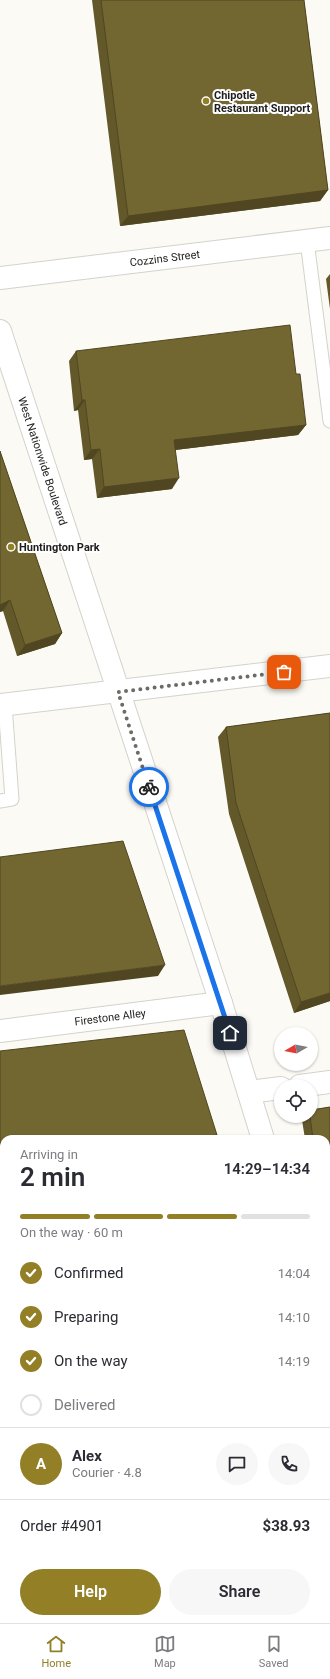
<!DOCTYPE html>
<html lang="en">
<head>
<meta charset="utf-8">
<style>
	:root { --surface:#fff; --page:#f7f7f7; --text:#2b2b33; --muted:#7c7c81; --line:#e1e1e2; --accent:#927f26 }
	body { margin:0; font-family:Roboto,sans-serif; background:var(--page); color:var(--text); height:100vh; display:flex; flex-direction:column; font-size:15px; white-space:nowrap }
	* { box-sizing:border-box; margin:0 }
	p { font-size:13px; color:var(--muted) }
	.icon { flex:none; width:22px; height:22px; fill:none; stroke:currentColor; stroke-width:2; stroke-linecap:round; stroke-linejoin:round }
	.map { position:relative; flex:1; overflow:hidden }
	.details { position:absolute; left:0px; top:1135px; width:330px; height:488px; display:flex; flex-direction:column; background:var(--surface); border-radius:12px 12px 0 0; box-shadow:0 1px 3px #0004 }
	.details>* { flex:none }
	.needle { width:26px; rotate:260deg }
	.controls { position:absolute; left:274px; top:1027px; display:grid; gap:8px }
	.controls a { display:grid; place-items:center; width:44px; height:44px; border-radius:50%; background:var(--surface); box-shadow:0 1px 3px #0004; font-size:20px }
	.pin { position:absolute; display:grid; place-items:center; width:34px; height:34px; color:#fff; margin:-17px; border-radius:8px; box-shadow:0 2px 6px #0006 }
	.courier { position:absolute; display:grid; place-items:center; width:40px; height:40px; margin:-20px; border:3px solid #1a73e8; border-radius:50%; background:#fff; color:#222; box-shadow:0 1px 5px #0007 }
	.summary em { font-style:normal; font-weight:600 }
	.summary div { display:flex; flex-direction:column-reverse }
	.summary { display:flex; align-items:center; justify-content:space-between; height:68px; padding:0 20px }
	h1 { font-size:26px; font-weight:600; line-height:30px }
	.bar { display:grid; grid-template-columns:repeat(4,1fr); gap:6px 4px; align-content:center; height:48px; padding:0 20px }
	.bar i { height:5px; border-radius:3px; background:var(--line) }
	.bar .on { background:var(--accent) }
	.bar p { grid-column:span 4 }
	.line { display:flex; align-items:center; gap:10px; padding:0 20px; border-top:1px solid var(--line) }
	.line div { flex:1 }
	.round { display:grid; place-items:center; flex:none; width:42px; height:42px; border-radius:21px; background:var(--page) }
	ol { padding:0 20px; list-style:none }
	li { display:flex; align-items:center; gap:12px; height:44px }
	li p { margin-inline-start:auto }
	li .icon { padding:4px; border-radius:50%; background:var(--accent); color:#fff; stroke-width:4 }
	li:last-child { color:var(--muted) }
	li i { width:22px; height:22px; border:2px solid var(--line); border-radius:50% }
	.button { display:flex; gap:8px; margin-top:auto; padding:8px 20px }
	.button a { flex:1; height:46px; border-radius:24px; background:var(--accent); color:#fff; font-size:16px; font-weight:600; line-height:46px; text-align:center }
	.button a+a { background:var(--page); color:var(--text) }
	.menu { display:flex; justify-content:space-around; align-items:center; height:56px; border-top:1px solid var(--line); background:var(--surface); font-size:11px; color:var(--muted) }
	.menu a { display:grid; justify-items:center; gap:2px }
	.menu .on { color:var(--accent) }
	.map>svg:first-child { display:block }
	.green { fill:#ece4c0 }
	.lines { fill:none; stroke-linecap:round; stroke-linejoin:round }
	.lane-casing { stroke:#d3d2cc; stroke-width:15 }
	.street-casing { stroke:#d3d2cc; stroke-width:24 }
	.lane { stroke:#fff; stroke-width:13 }
	.street { stroke:#fff; stroke-width:22 }
	.rail-casing { stroke:#53524f; stroke-width:4.5 }
	.rail { stroke:#fff; stroke-width:3; stroke-dasharray:9; stroke-linecap:butt }
	.wall { fill:#62582a }
	.shaded-wall { fill:#504722 }
	.building { fill:#726631; stroke:#504722 }
	.done { stroke:#6c6b68; stroke-width:4; stroke-dasharray:0 7.2 }
	.route { stroke:#1a73e8; stroke-width:5 }
	.poi-dot { fill:#927f26; stroke:#fff; stroke-width:1.5 }
	.labels { text-anchor:middle; dominant-baseline:central; stroke-width:4; stroke-linejoin:round; paint-order:stroke }
	.poi-label { font-size:11px; font-weight:bold; fill:#1f1e1c; stroke:#fff; text-anchor:start }
	.street-label { font-size:11px; fill:#1f1e1c; stroke:#fff }
</style>
</head>
<body>
<div class="map">
<svg width="330" height="1623" viewBox="0 0 330 1623">
	<rect width="100%" height="100%" fill="#fcfaf5"/>
	<path class="green" d="M0 1342H4V1392L0 1391Z
		M330 1555V1610L326 1613V1557Z
		M231 1619H316L311 1623H225Z"/>
	<g class="lines">
		<g class="lane-casing">
			<path id="lane" d="M307 241 330 421
				M0 801 12 799 5 705
				M326 1464 330 1461
				M73 1623 79 1619"/>
		</g>
		<g class="street-casing">
			<g id="street">
				<path id="s1" d="M0 278 330 238"/>
				<path id="s2" d="M0 331 221 1003 263 1139"/>
				<path d="M0 705 330 666"/>
				<path id="s3" d="M0 1031 221 1003"/>
				<path d="M300 1086 330 1082"/>
				<path d="M249 1092 281 1088"/>
				<path d="M326 1330 330 1342"/>
			</g>
		</g>
		<use href="#lane" class="lane"/>
		<use href="#street" class="street"/>
		<g class="rail-casing">
			<path id="rail" d="M326 1523 330 1520
				M326 1543 330 1541
				M170 1623 176 1619
				M201 1623 207 1619"/>
		</g>
		<use href="#rail" class="rail"/>
	</g>
	<path class="wall" d="M92 0H304L328 190 320 201 120 226Z
		M330 274V309L326 279Z
		M76 351 296 374 306 425 298 435 175 450 172 489 97 498 92 459 84 460 78 410 74 411 69 361Z
		M0 451 62 633 55 644 17 656 3 611 0 612Z
		M330 713V1001L294 1013 229 814 218 737 226 727Z
		M330 1107V1160H326V1139H305L302 1120 305 1116H311V1110Z"/>
	<path class="shaded-wall" d="M328 190 320 201 120 226 128 216Z
		M82 400H85L78 410 74 411Z
		M306 425 298 435 167 451 174 440Z
		M100 449 92 459 84 460 91 450Z
		M179 478 172 489 97 498 104 487Z
		M10 600 3 611 0 612V605Z
		M62 633 55 644 17 656 25 645Z
		M165 965 158 976 0 995V986Z
		M330 993V1001L294 1013 301 1002Z
		M217 1135 214 1139H186Z
		M326 1151H330V1160H326Z
		M4 1180V1190H0V1181Z"/>
	<path class="building" d="M101 0H304L328 190 128 216Z
		M290 325 296 374H300L306 425 174 440 179 478 104 487 100 449 91 450 85 400H82L76 351Z
		M0 451 62 633 25 645 10 600 0 605Z
		M330 713V993L301 1002 236 803 226 727Z
		M123 841 165 965 0 986V857Z
		M184 1030 217 1135 186 1139H4V1180L0 1181V1051Z
		M330 1107V1151H326V1139H313L310 1116H311V1110Z"/>
	<g class="lines">
		<path class="done" d="M149 787 118 692 284 672"/>
		<path class="route" d="M149 787 230 1033"/>
	</g>
	<g class="poi-dot">
		<circle cx="206" cy="101" r="4"/>
		<circle cx="11" cy="547" r="4"/>
	</g>
	<g class="labels">
		<g class="poi-label">
			<text x="214" y="95">Chipotle<tspan x="214" dy="13">Restaurant Support</tspan></text>
			<text x="19" y="547">Huntington Park</text>
		</g>
		<g class="street-label">
			<text stroke="none"><textPath href="#s1" startOffset="166">Cozzins Street</textPath></text>
			<text stroke="none"><textPath href="#s2" startOffset="137">West Nationwide Boulevard</textPath></text>
			<text stroke="none"><textPath href="#s3" startOffset="111">Firestone Alley</textPath></text>
		</g>
	</g>
</svg>
<div class="controls">
<a><svg class="needle" viewBox="-14 -14 28 28"><path d="M0-13l5 13h-10z" fill="#e53935"/><path d="M0 13l5-13h-10z" fill="#7c7c81"/></svg></a>
<a><svg class="icon" aria-label="locate" viewBox="0 0 24 24"><circle cx="12" cy="12" r="6"/><path d="M12 2v4M12 18v4M2 12h4M18 12h4"/></svg></a>
</div>
<div class="pin" style="left:284px;top:672px;background:#ea580c"><svg class="icon" aria-label="bag" viewBox="0 0 24 24"><path d="M5 8h14l-1 12H6zM9 8a3 3 0 0 1 6 0"/></svg></div>
<div class="pin" style="left:230px;top:1033px;background:#1f2937"><svg class="icon" aria-label="home" viewBox="0 0 24 24"><path d="M3 11l9-7 9 7M6 9v11h12V9"/></svg></div>
<div class="courier" style="left:149px;top:787px"><svg class="icon" aria-label="bike" viewBox="0 0 24 24"><circle cx="6" cy="16" r="4"/><circle cx="18" cy="16" r="4"/><path d="M6 16l4-8h5l3 8M10 8l3 8H6M13 5h3"/></svg></div>
<section class="details">
<div class="summary"><div><h1>2 min</h1><p>Arriving in</p></div><em>14:29–14:34</em></div>
<div class="bar"><i class="on"></i><i class="on"></i><i class="on"></i><i></i><p>On the way · 60 m</p></div>
<ol>
<li><svg class="icon" aria-label="check" viewBox="0 0 24 24"><path d="M5 12l5 5 9-10"/></svg>Confirmed<p>14:04</p></li>
<li><svg class="icon" aria-label="check" viewBox="0 0 24 24"><path d="M5 12l5 5 9-10"/></svg>Preparing<p>14:10</p></li>
<li><svg class="icon" aria-label="check" viewBox="0 0 24 24"><path d="M5 12l5 5 9-10"/></svg>On the way<p>14:19</p></li>
<li><i></i>Delivered</li>
</ol>
<div class="line" style="height:72px"><b class="round" style="background:var(--accent);color:#fff">A</b><div><b>Alex</b><p>Courier · 4.8</p></div><a class="round"><svg class="icon" aria-label="chat" viewBox="0 0 24 24"><path d="M4 5h16v11H9l-5 4z"/></svg></a><a class="round"><svg class="icon" aria-label="phone" viewBox="0 0 24 24"><path d="M5 4h4l2 5-3 2q2 4 5 5l2-3 5 2v4C11 20 4 13 5 4z"/></svg></a></div>
<div class="line" style="height:52px"><div>Order #4901</div><b>$38.93</b></div>
<div class="button"><a>Help</a><a>Share</a></div>
</section>
</div>
<nav class="menu">
<a class="on"><svg class="icon" aria-label="home" viewBox="0 0 24 24"><path d="M3 11l9-7 9 7M6 9v11h12V9"/></svg>Home</a>
<a><svg class="icon" aria-label="map" viewBox="0 0 24 24"><path d="M3 6l6-2 6 2 6-2v14l-6 2-6-2-6 2zM9 4v14M15 6v14"/></svg>Map</a>
<a><svg class="icon" aria-label="saved" viewBox="0 0 24 24"><path d="M7 4h10v16l-5-4-5 4z"/></svg>Saved</a>
</nav>
</body>
</html>
